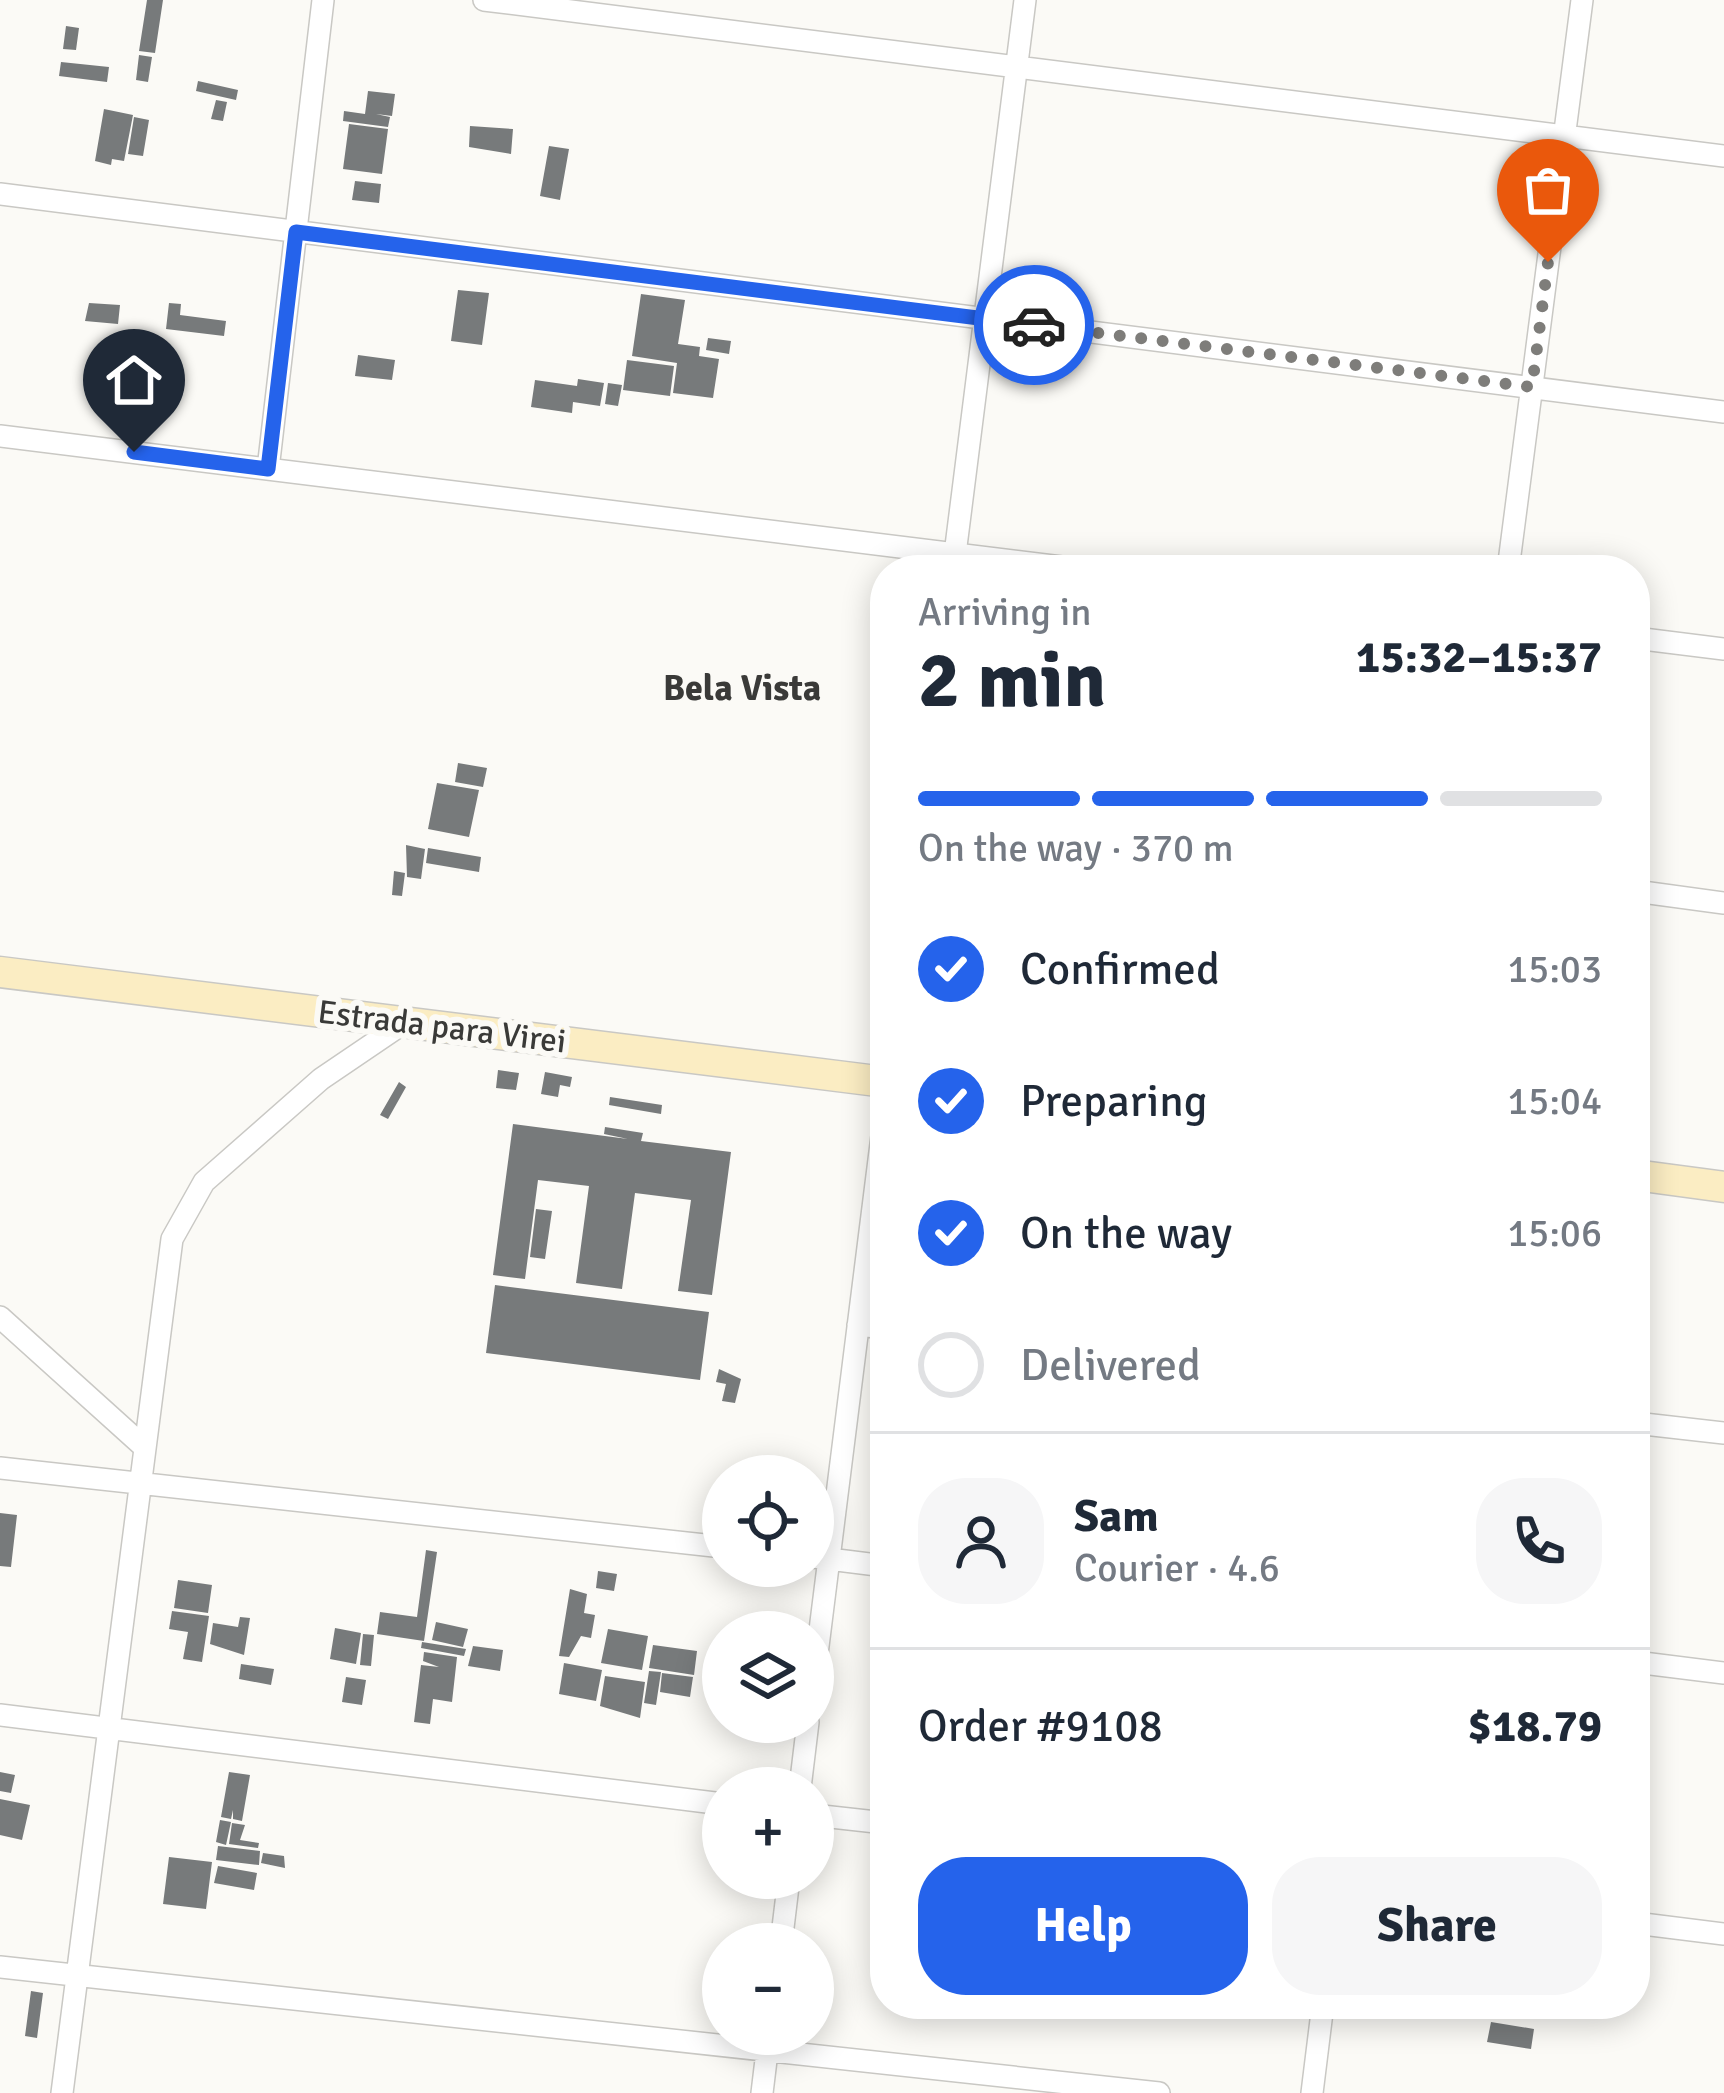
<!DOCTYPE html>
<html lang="en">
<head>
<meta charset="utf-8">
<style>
	:root { --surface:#fff; --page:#f6f6f7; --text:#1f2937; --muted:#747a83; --line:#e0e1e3; --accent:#2563eb }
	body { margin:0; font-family:Signika,sans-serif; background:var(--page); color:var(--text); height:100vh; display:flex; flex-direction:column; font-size:45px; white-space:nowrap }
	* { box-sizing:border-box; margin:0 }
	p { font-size:39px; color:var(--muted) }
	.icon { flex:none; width:66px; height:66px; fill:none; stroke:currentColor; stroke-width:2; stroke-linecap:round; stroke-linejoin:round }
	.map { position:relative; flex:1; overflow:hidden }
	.side { position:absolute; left:870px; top:555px; width:780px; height:1464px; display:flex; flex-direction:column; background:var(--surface); border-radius:48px; box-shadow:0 6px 30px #0003 }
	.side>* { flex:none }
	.fabs { position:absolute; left:702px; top:1455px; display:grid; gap:24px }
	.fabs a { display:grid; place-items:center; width:132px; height:132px; border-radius:50%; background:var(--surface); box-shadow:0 6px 30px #0003; font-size:60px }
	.pin { position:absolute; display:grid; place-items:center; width:102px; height:102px; color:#fff; margin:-123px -51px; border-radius:50% 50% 50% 0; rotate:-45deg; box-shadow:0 0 12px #0007 }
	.pin .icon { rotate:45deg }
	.courier { position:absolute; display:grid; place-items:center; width:120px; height:120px; margin:-60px; border:9px solid #2563eb; border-radius:50%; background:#fff; color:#222; box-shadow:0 3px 15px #0007 }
	.overview em { font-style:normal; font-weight:700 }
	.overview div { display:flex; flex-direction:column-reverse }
	.overview { display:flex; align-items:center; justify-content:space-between; height:204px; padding:0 48px }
	h1 { font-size:78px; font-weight:700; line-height:90px }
	.bar { display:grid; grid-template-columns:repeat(4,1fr); gap:18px 12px; align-content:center; height:144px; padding:0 48px }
	.bar i { height:15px; border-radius:9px; background:var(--line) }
	.bar .on { background:var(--accent) }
	.bar p { grid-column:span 4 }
	.line { display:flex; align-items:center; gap:30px; padding:0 48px; border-top:3px solid var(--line) }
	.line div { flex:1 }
	.round { display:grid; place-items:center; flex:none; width:126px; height:126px; border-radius:48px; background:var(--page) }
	ol { padding:0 48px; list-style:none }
	li { display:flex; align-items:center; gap:36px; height:132px }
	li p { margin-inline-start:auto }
	li .icon { padding:12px; border-radius:50%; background:var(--accent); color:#fff; stroke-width:4 }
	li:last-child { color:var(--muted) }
	li i { width:66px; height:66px; border:6px solid var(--line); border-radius:50% }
	.button { display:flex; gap:24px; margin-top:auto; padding:24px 48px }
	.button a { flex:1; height:138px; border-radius:48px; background:var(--accent); color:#fff; font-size:48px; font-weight:700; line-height:138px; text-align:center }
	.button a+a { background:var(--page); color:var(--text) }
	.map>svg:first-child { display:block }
	.building { fill:#777a7b }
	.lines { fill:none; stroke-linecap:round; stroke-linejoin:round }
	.street-casing { stroke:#c9c8c4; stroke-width:24 }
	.secondary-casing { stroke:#c9c8c4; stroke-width:33 }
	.street { stroke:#fff; stroke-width:21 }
	.secondary { stroke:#fbedc3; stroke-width:30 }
	.done { stroke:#7e7d7a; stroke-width:12; stroke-dasharray:0 21.6 }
	.route { stroke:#2563eb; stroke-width:15 }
	.labels { text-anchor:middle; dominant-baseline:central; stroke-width:12; stroke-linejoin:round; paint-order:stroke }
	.street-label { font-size:33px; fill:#3a3a38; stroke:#fbfaf6 }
	.neighbourhood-label { font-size:36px; font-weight:bold; fill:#3a3a38; stroke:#fbfaf6 }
</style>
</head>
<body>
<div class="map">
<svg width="1724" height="2093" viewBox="0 0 1724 2093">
	<rect width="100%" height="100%" fill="#fbfaf6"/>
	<path class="building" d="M147 0H163L155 53 139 51Z
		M66 26 79 28 76 50 63 49Z
		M139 55 152 57 148 82 136 80Z
		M61 62 109 67 107 82 59 76Z
		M198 81 238 90 236 100 196 91Z
		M368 91 395 94 392 116 376 114 390 117 388 127 343 121 344 111 365 114Z
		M216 100 227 102 223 121 211 119Z
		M104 109 133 115 124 161 112 159 111 165 95 161Z
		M134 117 149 120 143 156 128 154Z
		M349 124 388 129 382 174 343 169Z
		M470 126 513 129 511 154 469 147Z
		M549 146 569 149 560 200 540 196Z
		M355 181 381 184 379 203 352 200Z
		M458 290 489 293 482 345 451 341Z
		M641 294 685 300 678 344 700 347 699 356 719 359 713 398 673 393 677 363 632 356Z
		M89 303 120 305 118 324 85 321Z
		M169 303 181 304 180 315 226 321 224 336 166 329Z
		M708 338 731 341 729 354 706 350Z
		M358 355 395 360 392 380 355 376Z
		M627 360 674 366 670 396 623 390Z
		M578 379 604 383 600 406 573 402 572 413 531 407 535 380 577 386Z
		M608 383 622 385 618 406 605 404Z
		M458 763 487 768 483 787 455 782Z
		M437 783 479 790 469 837 428 829Z
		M406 845 425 849 421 879 407 877Z
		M428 848 481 857 479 872 426 863Z
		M394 871 405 873 402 896 392 895Z
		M498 1070 519 1073 516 1090 496 1088Z
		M545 1072 572 1077 570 1087 560 1085 558 1097 541 1094Z
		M399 1082 406 1087 388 1119 380 1115Z
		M610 1097 662 1105 661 1114 609 1105Z
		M513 1124 628 1139 604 1134 605 1127 643 1133 641 1141 731 1152 712 1295 678 1291 691 1200 635 1193 622 1289 576 1283 589 1186 538 1180 525 1279 493 1275Z
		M536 1209 552 1211 545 1259 530 1257Z
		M495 1285 709 1312 700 1380 486 1353Z
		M719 1369 741 1379 735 1403 722 1401 726 1384 716 1382Z
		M0 1513 17 1515 11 1567 0 1566Z
		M426 1550 437 1552 424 1641 377 1634 380 1612 417 1617Z
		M598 1571 617 1574 614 1591 596 1588Z
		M178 1580 212 1585 208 1613 174 1608Z
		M570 1589 587 1594 584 1613 595 1615 591 1638 581 1636 569 1657 559 1656Z
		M172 1611 209 1616 202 1662 183 1659 188 1632 169 1629Z
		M240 1617 250 1618 244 1655 210 1644 213 1623 238 1627Z
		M436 1622 468 1629 463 1647 432 1640Z
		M335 1628 361 1633 356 1664 330 1659Z
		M608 1629 648 1636 642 1670 601 1663Z
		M363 1634 374 1635 371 1666 360 1665Z
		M422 1642 466 1649 464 1656 421 1648Z
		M653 1645 697 1651 694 1675 649 1668Z
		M473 1646 503 1650 500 1671 468 1666Z
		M424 1652 457 1657 452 1702 433 1699 430 1724 414 1722 421 1665 439 1667 423 1661Z
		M564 1663 602 1670 596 1701 559 1694Z
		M241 1664 274 1669 271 1685 239 1679Z
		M649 1671 661 1672 656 1705 644 1703Z
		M662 1673 693 1677 690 1697 660 1692Z
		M605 1676 645 1682 640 1718 600 1706Z
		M346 1677 366 1680 362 1705 342 1702Z
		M0 1772 15 1775 11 1793 0 1791Z
		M229 1772 250 1775 242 1821 233 1819V1810L231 1819 221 1817Z
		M0 1799 30 1805 22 1840 0 1835Z
		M220 1820 231 1822 226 1845 216 1842Z
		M232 1823 245 1825 240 1840 259 1843 258 1848 229 1844Z
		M218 1846 260 1851 259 1865 216 1860Z
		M263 1853 284 1856 285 1868 261 1863Z
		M169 1857 212 1862 206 1909 163 1904Z
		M218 1866 257 1873 254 1890 214 1883Z
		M31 1991 43 1993 37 2038 25 2036Z
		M1491 2022 1534 2029 1531 2049 1487 2042Z"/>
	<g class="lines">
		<g class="street-casing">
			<path id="street" d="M484 0 1724 156
				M0 194 1724 412
				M0 436 1086 570
				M268 469 323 0
				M953 570 1025 0
				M1508 570 1582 0
				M1635 638 1724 649
				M1635 891 1724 903
				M0 1317 143 1446
				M858 1325 885 1328
				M1635 1423 1724 1433
				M0 1468 723 1547
				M813 1557 885 1566
				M1635 1662 1724 1673
				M813 1686 885 1112
				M0 1715 723 1804
				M800 1788 808 1722
				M813 1815 885 1823
				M1635 1923 1724 1934
				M781 1944 789 1878
				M0 1967 1159 2093
				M62 2093 172 1239 204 1182 321 1079 405 1022
				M762 2093 769 2035
				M1312 2093 1323 2004"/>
		</g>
		<g class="secondary-casing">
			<path id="secondary" d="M0 972 885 1082
				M1635 1175 1724 1187"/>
		</g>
		<use href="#street" class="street"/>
		<use href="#secondary" class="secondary"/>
	</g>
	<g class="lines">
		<path class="done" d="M1034 325 1532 387 1548 262"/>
		<path class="route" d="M134 452 268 469 296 232 1034 325"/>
	</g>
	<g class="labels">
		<g class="street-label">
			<text transform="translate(442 1027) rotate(7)">Estrada para Virei</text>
		</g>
		<g class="neighbourhood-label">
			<text x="742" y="688">Bela Vista</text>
		</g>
	</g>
</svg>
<div class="fabs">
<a><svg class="icon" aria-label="locate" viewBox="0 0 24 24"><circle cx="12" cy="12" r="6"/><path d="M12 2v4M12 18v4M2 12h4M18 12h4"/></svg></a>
<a><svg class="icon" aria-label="layers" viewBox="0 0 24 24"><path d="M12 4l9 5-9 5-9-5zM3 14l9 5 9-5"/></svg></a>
<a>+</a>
<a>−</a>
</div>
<div class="pin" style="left:1548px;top:262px;background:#ea580c"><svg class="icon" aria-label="bag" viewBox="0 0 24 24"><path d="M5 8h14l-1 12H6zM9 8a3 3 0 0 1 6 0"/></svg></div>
<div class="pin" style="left:134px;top:452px;background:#1f2937"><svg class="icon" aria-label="home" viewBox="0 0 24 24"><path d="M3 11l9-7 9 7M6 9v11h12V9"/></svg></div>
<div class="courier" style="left:1034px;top:325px"><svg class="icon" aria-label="car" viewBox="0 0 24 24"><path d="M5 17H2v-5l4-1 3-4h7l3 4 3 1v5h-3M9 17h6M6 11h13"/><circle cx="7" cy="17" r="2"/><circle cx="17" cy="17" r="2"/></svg></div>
<section class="side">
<div class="overview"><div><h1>2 min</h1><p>Arriving in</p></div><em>15:32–15:37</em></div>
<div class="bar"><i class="on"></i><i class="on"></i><i class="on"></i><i></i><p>On the way · 370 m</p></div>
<ol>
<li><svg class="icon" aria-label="check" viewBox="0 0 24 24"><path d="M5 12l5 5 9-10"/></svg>Confirmed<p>15:03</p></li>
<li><svg class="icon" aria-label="check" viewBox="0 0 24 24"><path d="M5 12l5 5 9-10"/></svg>Preparing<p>15:04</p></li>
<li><svg class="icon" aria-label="check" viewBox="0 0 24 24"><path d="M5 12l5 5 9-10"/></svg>On the way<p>15:06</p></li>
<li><i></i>Delivered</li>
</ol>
<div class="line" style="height:216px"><a class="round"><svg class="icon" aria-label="person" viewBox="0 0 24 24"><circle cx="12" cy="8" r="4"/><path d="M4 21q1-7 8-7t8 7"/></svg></a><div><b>Sam</b><p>Courier · 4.6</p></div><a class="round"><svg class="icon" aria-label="phone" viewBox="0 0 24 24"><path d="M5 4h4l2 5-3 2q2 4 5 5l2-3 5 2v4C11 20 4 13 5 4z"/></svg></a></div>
<div class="line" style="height:156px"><div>Order #9108</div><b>$18.79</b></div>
<div class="button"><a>Help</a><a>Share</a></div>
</section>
</div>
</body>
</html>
